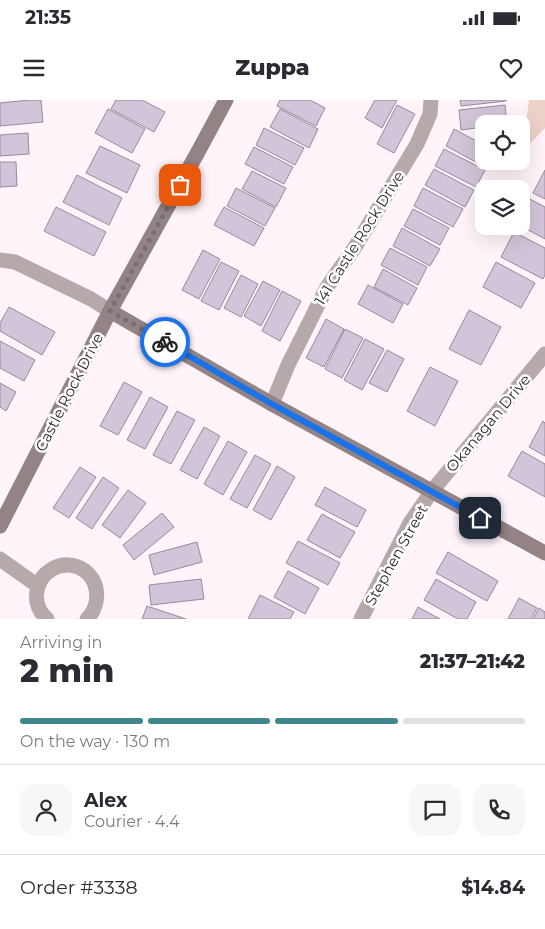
<!DOCTYPE html>
<html lang="en">
<head>
<meta charset="utf-8">
<style>
	:root { --surface:#fff; --page:#f7f7f7; --text:#2b2b33; --muted:#7c7c81; --line:#e1e1e2; --accent:#3f878c }
	body { margin:0; font-family:Montserrat,sans-serif; background:var(--page); color:var(--text); height:100vh; display:flex; flex-direction:column; font-size:19px; white-space:nowrap }
	* { box-sizing:border-box; margin:0 }
	p { font-size:16px; color:var(--muted) }
	.icon { flex:none; width:28px; height:28px; fill:none; stroke:currentColor; stroke-width:2; stroke-linecap:round; stroke-linejoin:round }
	.map { position:relative; height:519px; overflow:hidden }
	.details { display:flex; flex-direction:column; background:var(--surface); flex:1 }
	.details>* { flex:none }
	.buttons { position:absolute; left:475px; top:15px; display:grid; gap:10px }
	.buttons a { display:grid; place-items:center; width:55px; height:55px; border-radius:10px; background:var(--surface); box-shadow:0 5px 20px #0002; font-size:25px }
	.pin { position:absolute; display:grid; place-items:center; width:42px; height:42px; color:#fff; margin:-21px; border-radius:10px; box-shadow:0 2px 8px #0006 }
	.courier { position:absolute; display:grid; place-items:center; width:50px; height:50px; margin:-25px; border:4px solid #1a73e8; border-radius:50%; background:#fff; color:#222; box-shadow:0 1px 6px #0007 }
	.head em { font-style:normal; font-weight:800 }
	.head div { display:flex; flex-direction:column-reverse }
	.head { display:flex; align-items:center; justify-content:space-between; height:85px; padding:0 20px }
	h1 { font-size:32px; font-weight:800; line-height:38px }
	.bar { display:grid; grid-template-columns:repeat(4,1fr); gap:8px 5px; align-content:center; height:60px; padding:0 20px }
	.bar i { height:6px; border-radius:4px; background:var(--line) }
	.bar .on { background:var(--accent) }
	.bar p { grid-column:span 4 }
	.line { display:flex; align-items:center; gap:12px; padding:0 20px; border-top:1px solid var(--line) }
	.line div { flex:1 }
	.round { display:grid; place-items:center; flex:none; width:52px; height:52px; border-radius:15px; background:var(--page) }
	.status { display:flex; justify-content:space-between; align-items:center; height:35px; padding:0 25px; background:var(--surface); direction:ltr }
	.status svg { height:14px; fill:currentColor }
	header { display:flex; justify-content:space-between; align-items:center; height:65px; padding:0 20px; background:var(--surface); font-size:22px; font-weight:800 }
	.map>svg:first-child { display:block }
	.green { fill:#edd2c9 }
	.building { fill:#d2c5d9; stroke:#968a9c }
	.lines { fill:none; stroke-linecap:round; stroke-linejoin:round }
	.street { stroke:#b5a9aa; stroke-width:15 }
	.secondary { stroke:#948384; stroke-width:15 }
	.done { stroke:#786f75; stroke-width:5; stroke-dasharray:0 9 }
	.route { stroke:#1a73e8; stroke-width:6 }
	.labels { text-anchor:middle; dominant-baseline:central; stroke-width:5; stroke-linejoin:round; paint-order:stroke }
	.street-label { font-size:15px; fill:#30282d; stroke:#fff }
</style>
</head>
<body>
<div class="status"><b>21:35</b><svg viewBox="0 0 49 12"><path d="M0 12V9h3v3zM5 12V6h3v6zM10 12V3h3v9zM15 12V0h3v12zM26 1h20v11H26zM47 4h2v5h-2z"/></svg></div>
<header><svg class="icon" aria-label="menu" viewBox="0 0 24 24"><path d="M4 6h16M4 12h16M4 18h16"/></svg>Zuppa<svg class="icon" aria-label="heart" viewBox="0 0 24 24"><path d="M12 20l-8-8c-3-5 5-10 8-4 3-6 11-1 8 4z"/></svg></header>
<div class="map">
<svg width="545" height="519" viewBox="0 0 545 519">
	<rect width="100%" height="100%" fill="#fef4fa"/>
	<path class="green" d="M529 0H545V28L522 52Z"/>
	<path class="building" d="M30 0H41L43 22 0 26V3Z
		M116 0H142L165 12 154 32 111 9Z
		M280 0H310L325 8 316 26 277 6Z
		M375 0H397L382 28 365 18Z
		M460 0H506V1L461 6Z
		M397 5 415 14 394 53 377 44Z
		M505 5 507 24H484V27L461 30 459 10Z
		M108 9 145 29 132 53 95 33Z
		M280 9 318 29 309 48 270 27Z
		M264 28 304 48 295 65 256 45Z
		M454 29 484 45V61H489L485 67 446 46Z
		M28 33 29 54 0 56V35Z
		M100 46 140 65 127 93 86 73Z
		M254 47 293 67 284 84 245 64Z
		M444 49 485 70 476 87 435 66Z
		M0 62H16L17 86 0 87Z
		M434 69 474 90 465 107 425 85Z
		M545 70V99L533 93Z
		M252 71 286 88 276 107 242 89Z
		M77 75 122 98 109 125 63 102Z
		M236 88 275 108 265 126 227 106Z
		M423 88 463 109 453 127 414 106Z
		M528 98 545 107V139L521 126V110Z
		M56 107 106 132 94 156 44 131Z
		M224 107 264 128 254 146 214 125Z
		M413 109 449 128 440 145 404 126Z
		M402 128 440 149 430 166 393 146Z
		M514 132 545 148V175L543 179 501 157Z
		M390 148 427 167 418 185 381 165Z
		M203 150 220 159 199 199 182 190Z
		M221 162 239 171 219 210 201 201Z
		M496 162 535 183 521 208 483 187Z
		M383 169 417 188 408 205 374 187Z
		M241 175 258 184 241 217 224 208Z
		M263 181 280 190 261 226 244 216Z
		M368 185 403 204 393 223 358 204Z
		M282 191 301 201 280 241 262 231Z
		M9 207 55 232 42 255 0 231V223Z
		M469 210 501 227 481 265 449 249Z
		M326 219 344 229 324 267 306 258Z
		M345 229 363 238 342 278 325 269Z
		M365 239 384 249 362 290 344 280Z
		M0 241 35 260 24 281 0 268Z
		M387 250 404 259 387 292 369 283Z
		M430 267 458 281 435 326 407 311Z
		M124 282 142 292 118 335 100 326Z
		M0 283 16 292 6 311 0 307Z
		M150 297 168 307 145 349 127 340Z
		M177 311 195 320 171 364 153 355Z
		M543 321 545 323V356L529 347Z
		M204 327 220 336 197 379 180 370Z
		M228 341 247 352 223 395 204 384Z
		M522 351 545 364V397L508 376Z
		M255 355 271 364 247 408 230 399Z
		M277 366 295 377 271 420 253 410Z
		M80 367 96 377 69 418 53 408Z
		M103 377 119 388 92 429 76 418Z
		M325 387 366 410 357 427 315 405Z
		M128 390 146 403 120 438 102 425Z
		M162 413 174 427 134 460 123 445Z
		M322 414 355 432 340 458 307 440Z
		M298 441 340 463 328 485 286 463Z
		M197 442 202 462 154 475 149 455Z
		M448 452 498 481 487 501 436 473Z
		M288 471 319 488 305 514 274 497Z
		M201 479 204 499 151 505 149 485Z
		M436 479 476 502 467 519H458L424 500Z
		M260 495 294 512 290 519H248Z
		M519 498 537 508 531 519H508Z
		M147 506 186 519H142Z
		M418 507 440 519H412Z
		M539 508 545 512V519H533Z"/>
	<g class="lines">
		<path class="street" d="M0 160 15 162 91 199 110 211
			M272 304 288 265 327 187 355 147 417 44 430 14 431 0
			M0 459 38 486
			M47 519C39 512 35 502 37 491 40 472 60 460 78 467 100 476 102 504 87 519
			M361 519 410 423 432 391 545 254"/>
		<path class="secondary" d="M110 211 272 304 545 453
			M0 426 110 211 199 50 226 0"/>
	</g>
	<g class="lines">
		<path class="done" d="M165 242 110 211 180 85"/>
		<path class="route" d="M165 242 272 304 480 418"/>
	</g>
	<g class="labels">
		<g class="street-label">
			<text transform="translate(359 138) rotate(-58)">141 Castle Rock Drive</text>
			<text transform="translate(69 292) rotate(-63)">Castle Rock Drive</text>
			<text transform="translate(488 323) rotate(-50)">Okanagan Drive</text>
			<text transform="translate(396 455) rotate(-61)">Stephen Street</text>
		</g>
	</g>
</svg>
<div class="buttons">
<a><svg class="icon" aria-label="locate" viewBox="0 0 24 24"><circle cx="12" cy="12" r="6"/><path d="M12 2v4M12 18v4M2 12h4M18 12h4"/></svg></a>
<a><svg class="icon" aria-label="layers" viewBox="0 0 24 24"><path d="M12 4l9 5-9 5-9-5zM3 14l9 5 9-5"/></svg></a>
</div>
<div class="pin" style="left:180px;top:85px;background:#ea580c"><svg class="icon" aria-label="bag" viewBox="0 0 24 24"><path d="M5 8h14l-1 12H6zM9 8a3 3 0 0 1 6 0"/></svg></div>
<div class="pin" style="left:480px;top:418px;background:#1f2937"><svg class="icon" aria-label="home" viewBox="0 0 24 24"><path d="M3 11l9-7 9 7M6 9v11h12V9"/></svg></div>
<div class="courier" style="left:165px;top:242px"><svg class="icon" aria-label="bike" viewBox="0 0 24 24"><circle cx="6" cy="16" r="4"/><circle cx="18" cy="16" r="4"/><path d="M6 16l4-8h5l3 8M10 8l3 8H6M13 5h3"/></svg></div>
</div>
<section class="details">
<div class="head"><div><h1>2 min</h1><p>Arriving in</p></div><em>21:37–21:42</em></div>
<div class="bar"><i class="on"></i><i class="on"></i><i class="on"></i><i></i><p>On the way · 130 m</p></div>
<div class="line" style="height:90px"><a class="round"><svg class="icon" aria-label="person" viewBox="0 0 24 24"><circle cx="12" cy="8" r="4"/><path d="M4 21q1-7 8-7t8 7"/></svg></a><div><b>Alex</b><p>Courier · 4.4</p></div><a class="round"><svg class="icon" aria-label="chat" viewBox="0 0 24 24"><path d="M4 5h16v11H9l-5 4z"/></svg></a><a class="round"><svg class="icon" aria-label="phone" viewBox="0 0 24 24"><path d="M5 4h4l2 5-3 2q2 4 5 5l2-3 5 2v4C11 20 4 13 5 4z"/></svg></a></div>
<div class="line" style="height:65px"><div>Order #3338</div><b>$14.84</b></div>
</section>
</body>
</html>
